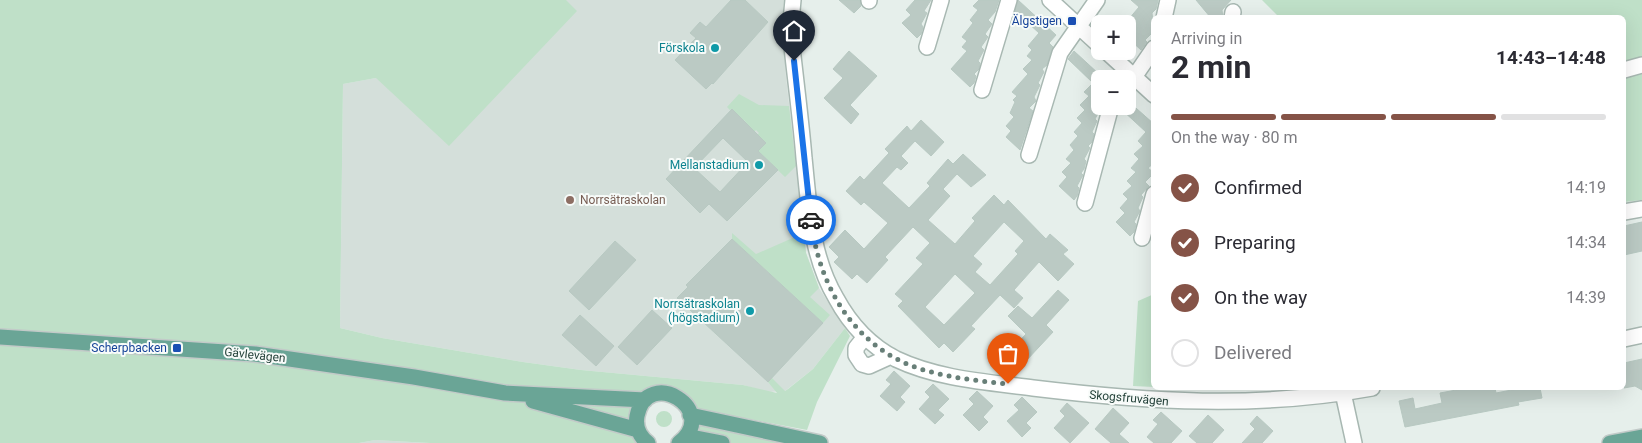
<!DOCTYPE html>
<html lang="en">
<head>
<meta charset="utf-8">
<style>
	:root { --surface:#fff; --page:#f7f7f7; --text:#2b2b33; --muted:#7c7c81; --line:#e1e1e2; --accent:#855347 }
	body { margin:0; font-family:Roboto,sans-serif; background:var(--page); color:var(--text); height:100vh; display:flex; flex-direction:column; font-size:19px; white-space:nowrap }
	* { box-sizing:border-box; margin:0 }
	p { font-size:16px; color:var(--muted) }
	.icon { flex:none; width:28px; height:28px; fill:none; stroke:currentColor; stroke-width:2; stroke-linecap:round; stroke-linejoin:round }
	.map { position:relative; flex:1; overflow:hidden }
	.sheet { position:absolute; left:1151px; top:15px; width:475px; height:375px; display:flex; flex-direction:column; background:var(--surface); border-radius:8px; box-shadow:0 5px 20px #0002 }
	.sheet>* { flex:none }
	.tools { position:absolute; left:1091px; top:15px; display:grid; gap:10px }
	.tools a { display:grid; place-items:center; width:45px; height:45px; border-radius:8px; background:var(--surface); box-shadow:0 5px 20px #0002; font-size:25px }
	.pin { position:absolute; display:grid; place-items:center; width:42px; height:42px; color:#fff; margin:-51px -21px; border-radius:50% 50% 50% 0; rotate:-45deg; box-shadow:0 0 5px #0007 }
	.pin .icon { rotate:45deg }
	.courier { position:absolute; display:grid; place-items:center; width:50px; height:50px; margin:-25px; border:4px solid #1a73e8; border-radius:50%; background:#fff; color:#222; box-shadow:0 1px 6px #0007 }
	.head em { font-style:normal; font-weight:700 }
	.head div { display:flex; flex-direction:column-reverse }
	.head { display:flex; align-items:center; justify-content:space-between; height:85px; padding:0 20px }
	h1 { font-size:32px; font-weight:700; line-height:38px }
	.bar { display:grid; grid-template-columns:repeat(4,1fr); gap:8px 5px; align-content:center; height:60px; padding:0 20px }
	.bar i { height:6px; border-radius:4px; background:var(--line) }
	.bar .selected { background:var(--accent) }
	.bar p { grid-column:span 4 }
	ol { padding:0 20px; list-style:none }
	li { display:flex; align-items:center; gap:15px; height:55px }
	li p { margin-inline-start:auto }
	li .icon { padding:5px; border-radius:50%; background:var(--accent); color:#fff; stroke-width:4 }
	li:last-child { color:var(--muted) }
	li i { width:28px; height:28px; border:2px solid var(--line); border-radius:50% }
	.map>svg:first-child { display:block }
	.built { fill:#d4dfda }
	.green { fill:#bfe0c8 }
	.building { fill:#bbcac4; stroke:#b8c9c2; fill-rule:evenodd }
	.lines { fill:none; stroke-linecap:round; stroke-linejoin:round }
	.minor-casing { stroke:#a8b8b2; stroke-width:18 }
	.major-casing { stroke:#c2cac8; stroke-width:18 }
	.minor { stroke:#fff; stroke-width:15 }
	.major { stroke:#6aa596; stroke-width:15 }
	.done { stroke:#687f78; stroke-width:5; stroke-dasharray:0 9 }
	.route { stroke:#1a73e8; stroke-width:6 }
	.transit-dot { fill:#1a4fb4; stroke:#f7fbf9; stroke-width:2 }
	.culture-dot { fill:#0f9aa8; stroke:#f7fbf9; stroke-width:2 }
	.education-dot { fill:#8d6e63; stroke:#f7fbf9; stroke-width:2 }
	.labels { text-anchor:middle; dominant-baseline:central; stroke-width:4; stroke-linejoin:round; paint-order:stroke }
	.transit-label { font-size:12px; fill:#164399; stroke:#f7fbf9; text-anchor:end }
	.culture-label { font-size:12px; fill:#0d838f; stroke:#f7fbf9; text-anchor:end }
	.education-label { font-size:12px; fill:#785e54; stroke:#f7fbf9; text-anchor:start }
	.street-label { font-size:12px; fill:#24423a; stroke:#f7fbf9 }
</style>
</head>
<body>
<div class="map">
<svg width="1642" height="443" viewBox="0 0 1642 443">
	<rect width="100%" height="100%" fill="#e6efeb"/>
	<path class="built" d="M450 0H784L782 21 786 77 806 253 819 288 845 328 813 369 785 391 768 392 743 385 581 370 523 362 382 338 340 328 343 84 376 78Z
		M375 440 430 443H359Z"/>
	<path class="green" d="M0 0H566L577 11 449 146 376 78 343 84 340 328 382 338 523 362 581 370 743 385 777 393 768 382 772 378 785 391 788 389 813 369 845 328 850 336 817 402 807 430 723 414 820 443H679L691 422 665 393 637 414 648 443H430L375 440 359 443H0Z
		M1262 0H1642V200L1624 202V18H1280Z
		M739 94 759 105 789 106 796 166 785 177 758 151 766 143 757 135 759 133 756 130 754 132 744 120 742 121 734 113 735 112 732 109 730 110 727 107Z
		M732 233 756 254 804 233 806 253 819 288 810 297 830 315 823 323 732 239Z
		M1154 294V387L1133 386 1138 301Z
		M656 419a8 8 0 1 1 16 0a8 8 0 1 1-16 0Z"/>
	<path class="building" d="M731 0H745L768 22 713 84 712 83 706 89 675 60 696 38 690 33 700 22 706 27Z
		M839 0H860L861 6 854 13Z
		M915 0H931L924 11 927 13 921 24 923 27 921 34 917 38 902 23 911 15 906 10Z
		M979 0H999L995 12 988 20 992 24 985 34 988 37 981 47 984 50 978 61 980 63 979 69 974 74 976 76 974 83 970 87 951 69 967 51 962 47 967 41 962 37 973 23 970 20 978 10 973 6Z
		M1018 0 1056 35 1049 43 1053 47 1047 65 1042 69 1044 72 1038 83 1040 85 1034 97 1036 101 1029 108 1033 111 1020 150 1006 137 1011 131 1006 126 1014 117 1010 113 1015 102 1013 100 1017 96 1012 92 1028 74 1023 69 1032 60 1027 56 1032 50 1028 46 1039 33 1015 11Z
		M1131 0H1158L1156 9 1152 13 1154 31 1145 40 1147 42 1141 50 1128 38V20L1139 7Z
		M1196 0H1231L1222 10 1223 18H1211Z
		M849 51 877 76 850 105 859 114 851 124 824 98 843 78 833 69Z
		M1074 51 1100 75 1101 108 1095 119 1097 121 1092 132 1094 134 1092 142 1088 146 1090 148 1084 159 1086 161 1084 169 1081 173 1083 175 1077 186 1079 188 1077 196 1074 200 1059 186 1067 177 1062 172 1071 163 1066 159 1074 150 1070 145 1078 136 1074 132 1082 123 1077 118 1085 110 1080 105 1089 96 1084 92 1093 83 1068 59Z
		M1128 101 1154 124V163L1148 168 1154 173 1145 182 1149 186 1141 195 1143 197 1138 208 1140 211 1134 222 1136 224 1134 232 1130 236 1116 222 1125 213 1120 208 1128 199 1123 194 1132 186 1127 181 1136 172 1131 168 1139 159 1134 154 1143 146 1138 141 1146 132 1121 109 1128 106Z
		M732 109 766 143 758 151 778 170 727 221 709 204 700 213 666 179ZM723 138 748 162 720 192 694 168Z
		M921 120 944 142 931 156 915 141 901 156 908 163 901 170 897 167 882 183 909 208 930 186 927 183 948 159 953 164 963 154 986 175 971 187 957 174 943 189 950 196 928 220 955 244 975 221 972 218 994 195 1004 205 1008 200 1046 239 1050 234 1068 250 1063 254 1074 264 1058 281 1039 262 1014 290 1023 298 1014 308 1000 295 971 326 975 329 953 352 944 343 939 348 898 306 903 301 895 294 923 264 916 258 930 243 913 227 885 257 888 260 867 283 857 274 852 279 834 262 839 257 829 247 845 230 864 249 888 223 864 202 861 205 846 191 860 176 864 180 889 153 885 149 907 126 911 131ZM1004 222 1024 241 1015 251 1018 254 990 285 975 272 982 264 973 256ZM955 274 975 293 944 325 925 307Z
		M1642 222V251L1624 255V226Z
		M732 239 823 323 768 382 677 298 688 287 686 285Z
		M615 241 636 260 589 310 569 291Z
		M1058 290 1069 300 1046 325 1053 332 1025 362 1012 349 1026 334 1008 316 1018 306 1032 318Z
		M652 310 672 328 637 365 618 347Z
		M580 315 614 346 596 366 562 335Z
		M1642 359V390L1635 386 1624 388V363Z
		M894 371 910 386 900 397 905 402 897 411 880 396 891 384 886 380Z
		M933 384 949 399 938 410 944 415 935 424 919 409 930 397 925 392Z
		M1467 388H1495L1496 393 1522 388H1540L1542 398 1518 402 1519 405 1405 427 1399 401 1413 398 1415 409 1442 403 1440 393Z
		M977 391 993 406 983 417 988 422 979 431 963 415 974 404 969 399Z
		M1022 397 1037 412 1026 423 1031 428 1022 437 1007 421 1019 410 1014 405Z
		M1067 403 1089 423 1070 443 1054 428 1065 416 1060 411Z
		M1113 408 1129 423 1119 434 1129 443H1111L1095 429Z
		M1161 412 1182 431 1171 443H1154L1147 437 1158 424 1153 420Z
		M1208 415 1224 430 1212 443H1197L1189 436Z
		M1257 416 1273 431 1262 443H1242L1255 429 1250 424Z"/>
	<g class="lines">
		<g class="minor-casing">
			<path id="minor" d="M793 0 791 21 792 47C796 84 801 121 804 158 809 206 811 256 836 298 850 324 869 345 896 359 938 379 987 382 1033 388 1149 402 1256 409 1372 388
				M1050 0 1100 46
				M869 1V0
				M1164 18 1168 0
				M1232 18 1233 12
				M927 47 941 0
				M1106 51 1154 95
				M1624 70 1642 65
				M1128 86 1154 48
				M982 90 1009 0
				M1029 155 1060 53 1097 0
				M1085 203 1111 106
				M1624 212 1642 209
				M1142 238 1154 194
				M864 338 856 348V355L862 364 869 366 891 356
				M1624 339 1642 335
				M1342 388 1354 443"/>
		</g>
		<g class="major-casing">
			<path id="major" d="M0 337 255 354 414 377 505 393 645 400
				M533 401 638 430
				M690 415 820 443
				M686 436 722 443
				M648 443C640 437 635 427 637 416 647 365 721 410 679 443
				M1610 443 1642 437"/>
		</g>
		<use href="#minor" class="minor"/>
		<use href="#major" class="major"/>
	</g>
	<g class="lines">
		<path class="done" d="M811 220C819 288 856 350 924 370 951 378 980 381 1008 384"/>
		<path class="route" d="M794 61 811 220"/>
	</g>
	<g class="transit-dot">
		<rect x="1067" y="16" width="10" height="10" rx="2.5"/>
		<rect x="172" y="343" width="10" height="10" rx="2.5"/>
	</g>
	<g class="culture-dot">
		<circle cx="715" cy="48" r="5"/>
		<circle cx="759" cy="165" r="5"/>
		<circle cx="750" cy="311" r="5"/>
	</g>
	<circle class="education-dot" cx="570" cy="200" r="5"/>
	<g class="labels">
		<g class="transit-label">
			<text x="1062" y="21">Älgstigen</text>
			<text x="167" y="348">Scherpbacken</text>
		</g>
		<g class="culture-label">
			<text x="705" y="48">Förskola</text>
			<text x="749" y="165">Mellanstadium</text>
			<text x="740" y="304">Norrsätraskolan<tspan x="740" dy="14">(högstadium)</tspan></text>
		</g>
		<g class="education-label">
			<text x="580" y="200">Norrsätraskolan</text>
		</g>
		<g class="street-label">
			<text transform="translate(255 355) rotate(6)">Gävlevägen</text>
			<text transform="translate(1129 398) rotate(5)">Skogsfruvägen</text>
		</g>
	</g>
</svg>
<div class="tools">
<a>+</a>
<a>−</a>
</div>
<div class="pin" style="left:1008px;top:384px;background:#ea580c"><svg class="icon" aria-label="bag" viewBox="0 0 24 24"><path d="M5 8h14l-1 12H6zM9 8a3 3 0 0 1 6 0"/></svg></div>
<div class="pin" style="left:794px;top:61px;background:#1f2937"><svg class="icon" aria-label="home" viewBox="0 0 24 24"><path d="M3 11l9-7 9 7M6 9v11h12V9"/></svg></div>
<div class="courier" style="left:811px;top:220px"><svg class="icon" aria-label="car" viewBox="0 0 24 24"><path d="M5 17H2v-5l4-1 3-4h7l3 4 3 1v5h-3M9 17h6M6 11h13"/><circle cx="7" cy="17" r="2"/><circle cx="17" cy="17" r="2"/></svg></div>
<section class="sheet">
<div class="head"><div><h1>2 min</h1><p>Arriving in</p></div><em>14:43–14:48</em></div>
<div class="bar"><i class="selected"></i><i class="selected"></i><i class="selected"></i><i></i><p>On the way · 80 m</p></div>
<ol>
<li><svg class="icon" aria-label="check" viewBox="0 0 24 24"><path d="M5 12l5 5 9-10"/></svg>Confirmed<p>14:19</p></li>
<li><svg class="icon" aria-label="check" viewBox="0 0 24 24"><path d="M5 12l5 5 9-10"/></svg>Preparing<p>14:34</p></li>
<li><svg class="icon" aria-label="check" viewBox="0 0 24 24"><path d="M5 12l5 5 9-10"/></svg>On the way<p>14:39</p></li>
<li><i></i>Delivered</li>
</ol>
</section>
</div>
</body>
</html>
